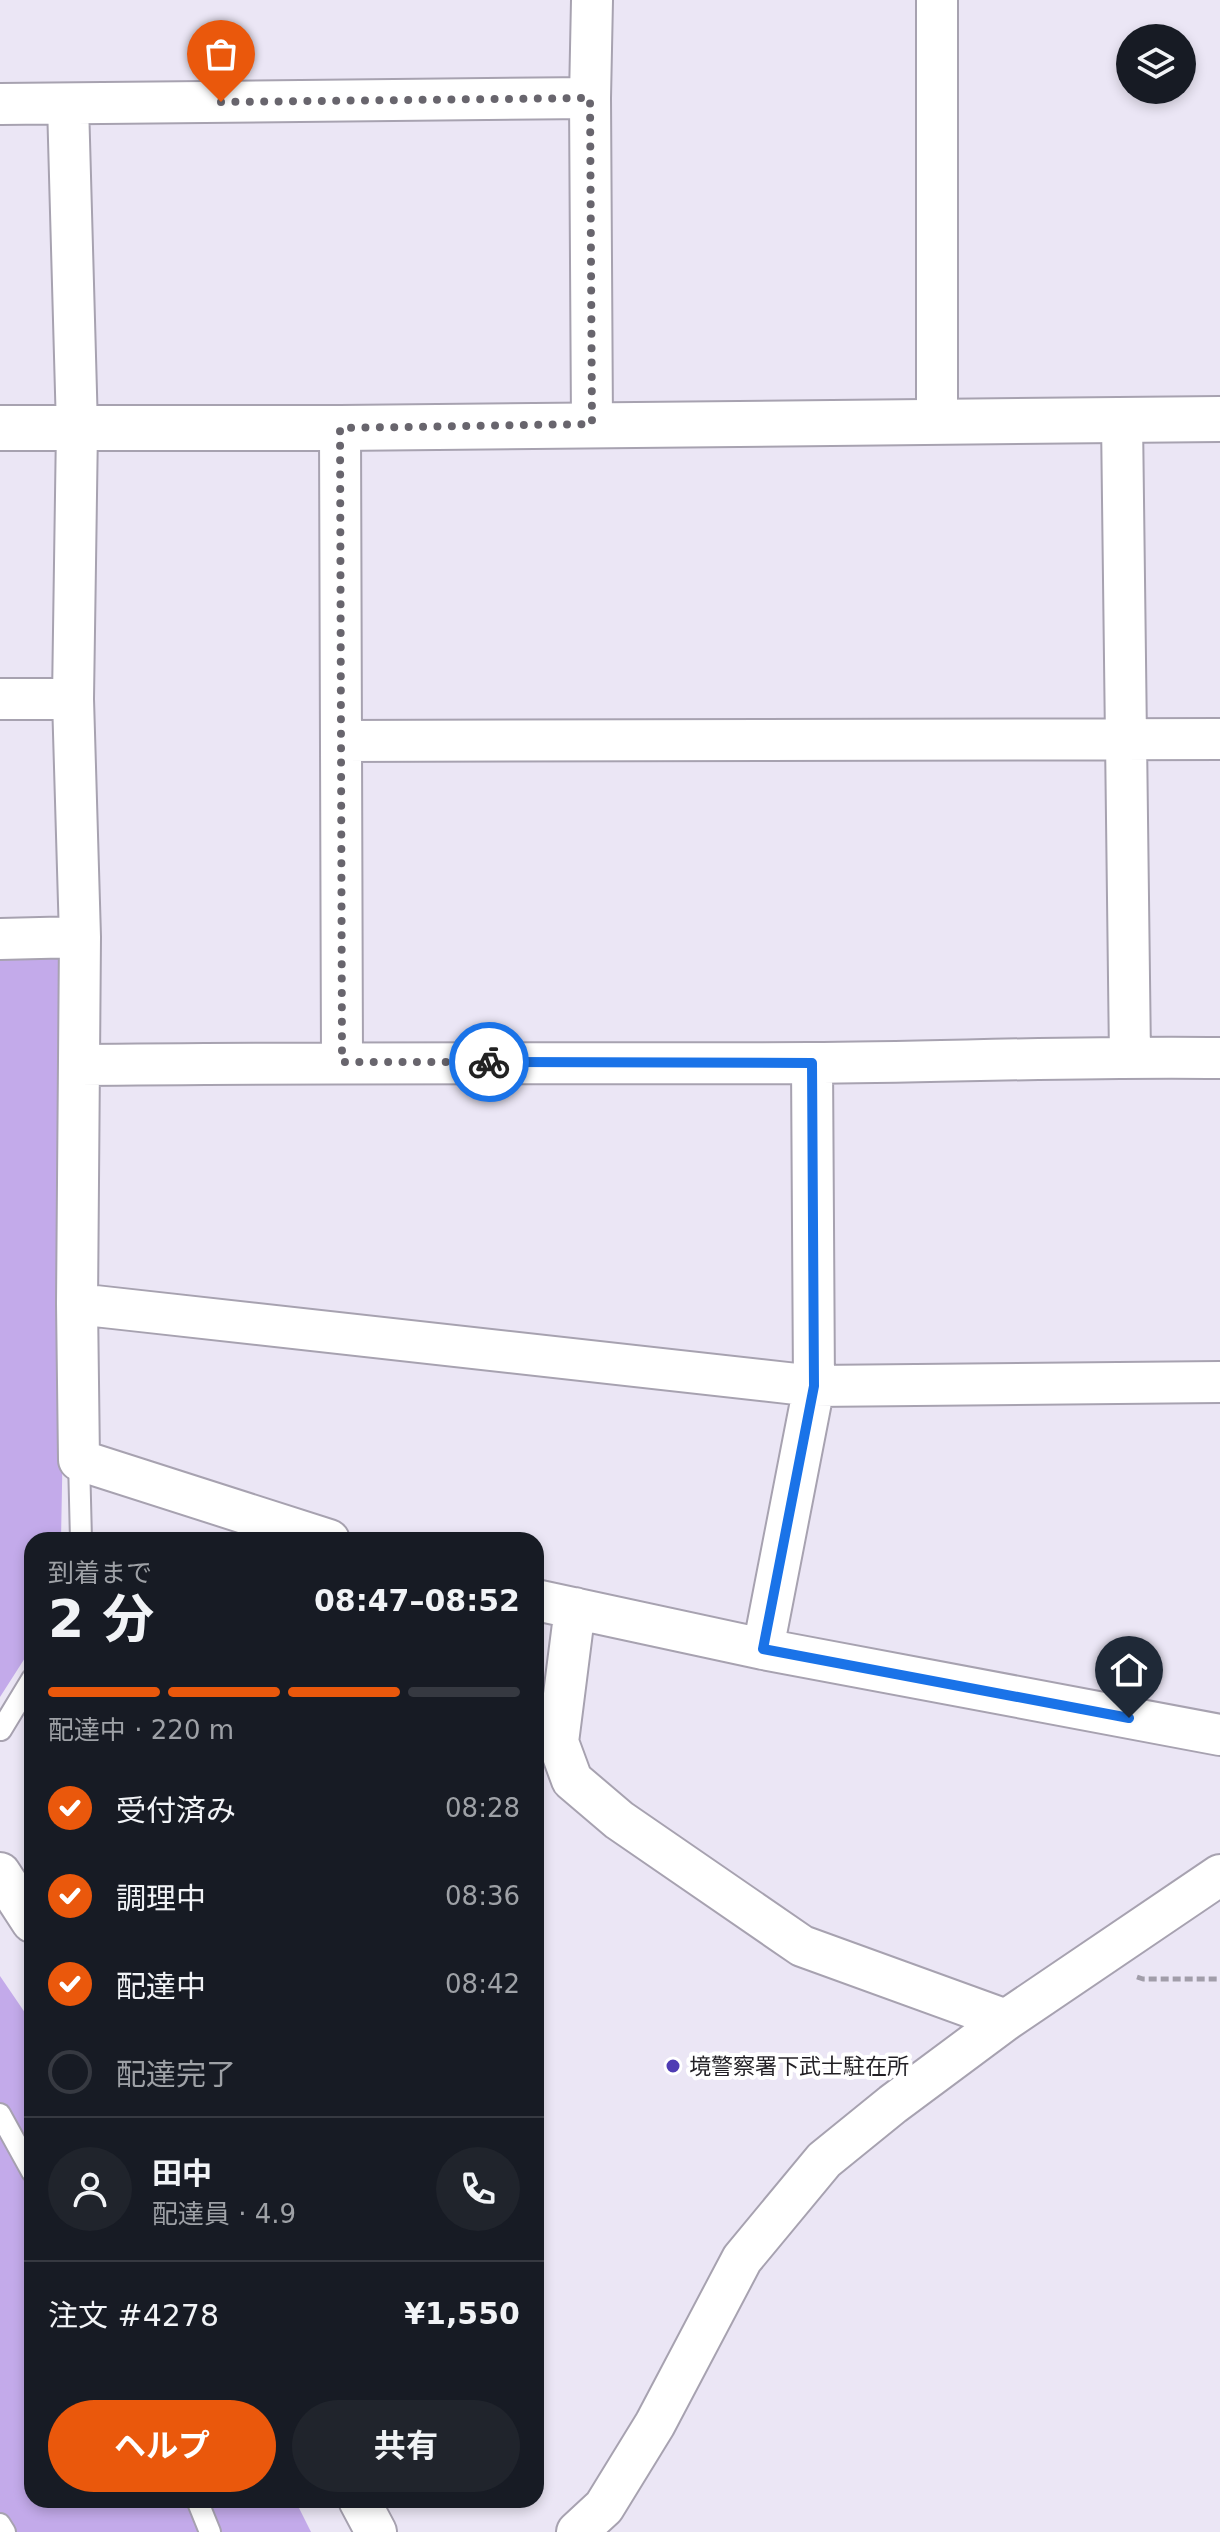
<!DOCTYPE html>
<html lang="ja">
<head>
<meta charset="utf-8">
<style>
	:root { --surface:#171b24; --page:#20242c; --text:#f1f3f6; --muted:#9ea1a6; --line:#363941; --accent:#ea580c }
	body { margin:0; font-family:"DejaVu Sans","Noto Sans JP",sans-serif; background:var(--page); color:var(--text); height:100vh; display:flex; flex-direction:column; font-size:30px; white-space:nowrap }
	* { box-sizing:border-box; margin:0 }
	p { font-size:26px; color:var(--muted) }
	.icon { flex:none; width:44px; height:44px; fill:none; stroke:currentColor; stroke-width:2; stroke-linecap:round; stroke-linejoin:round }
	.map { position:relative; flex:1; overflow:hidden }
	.panel { position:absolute; left:24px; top:1532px; width:520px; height:976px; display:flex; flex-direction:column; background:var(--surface); border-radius:24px; box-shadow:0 4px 12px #0003 }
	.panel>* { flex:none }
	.controls { position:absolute; left:1116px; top:24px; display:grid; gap:16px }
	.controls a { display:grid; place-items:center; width:80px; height:80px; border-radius:50%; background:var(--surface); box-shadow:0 4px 12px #0003; font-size:40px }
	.pin { position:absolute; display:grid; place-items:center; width:68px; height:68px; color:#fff; margin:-82px -34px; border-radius:50% 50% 50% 0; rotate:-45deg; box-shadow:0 0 8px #0007 }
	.pin .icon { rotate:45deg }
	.courier { position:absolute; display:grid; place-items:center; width:80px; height:80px; margin:-40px; border:6px solid #1a73e8; border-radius:50%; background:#fff; color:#222; box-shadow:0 2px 10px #0007 }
	.head em { font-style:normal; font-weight:700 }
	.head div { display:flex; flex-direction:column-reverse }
	.head { display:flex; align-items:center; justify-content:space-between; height:136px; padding:0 24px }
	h1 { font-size:52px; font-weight:700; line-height:60px }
	.bar { display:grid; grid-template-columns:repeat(4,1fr); gap:12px 8px; align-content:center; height:96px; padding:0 24px }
	.bar i { height:10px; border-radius:6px; background:var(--line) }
	.bar .on { background:var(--accent) }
	.bar p { grid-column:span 4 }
	.line { display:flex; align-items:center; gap:20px; padding:0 24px; border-top:2px solid var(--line) }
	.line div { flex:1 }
	.round { display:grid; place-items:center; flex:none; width:84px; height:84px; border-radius:42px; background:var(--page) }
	ol { padding:0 24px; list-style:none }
	li { display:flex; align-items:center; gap:24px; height:88px }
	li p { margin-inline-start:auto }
	li .icon { padding:8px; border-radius:50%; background:var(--accent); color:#fff; stroke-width:4 }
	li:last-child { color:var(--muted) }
	li i { width:44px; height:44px; border:4px solid var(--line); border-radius:50% }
	.cta { display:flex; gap:16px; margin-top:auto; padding:16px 24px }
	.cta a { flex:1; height:92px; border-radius:48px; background:var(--accent); color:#fff; font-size:32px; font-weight:700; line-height:92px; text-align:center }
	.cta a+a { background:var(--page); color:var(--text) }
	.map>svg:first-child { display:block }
	.green { fill:#c3aaea }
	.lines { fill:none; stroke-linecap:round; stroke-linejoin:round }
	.service-casing { stroke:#a7a2b0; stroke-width:24 }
	.minor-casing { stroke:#a7a2b0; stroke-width:44 }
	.tertiary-casing { stroke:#a7a2b0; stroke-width:48 }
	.path { stroke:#a19da9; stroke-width:5; stroke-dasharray:8 4; stroke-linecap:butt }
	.service { stroke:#fff; stroke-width:20 }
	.minor { stroke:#fff; stroke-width:40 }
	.tertiary { stroke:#fff; stroke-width:44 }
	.done { stroke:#68656d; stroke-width:8; stroke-dasharray:0 14.4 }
	.route { stroke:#1a73e8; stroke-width:10 }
	.poi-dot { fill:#4f3cb4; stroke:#fff; stroke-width:3 }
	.labels { text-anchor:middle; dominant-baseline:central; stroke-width:8; stroke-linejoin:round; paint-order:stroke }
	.poi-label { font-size:22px; fill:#211f24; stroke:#fff; text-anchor:start }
</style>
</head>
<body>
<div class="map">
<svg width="1220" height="2532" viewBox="0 0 1220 2532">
	<rect width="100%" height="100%" fill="#ebe6f5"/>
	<path class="green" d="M72 947 61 1540H32V1647L0 1697V949Z
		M0 1976 32 2023V2500H295L311 2532H0Z"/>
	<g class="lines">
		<g class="service-casing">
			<path id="service" d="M79 1460 81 1540
				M1 1730 32 1679
				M0 2114 32 2172
				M197 2500 210 2532
				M0 2524 5 2532"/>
		</g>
		<g class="minor-casing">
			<path id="minor" d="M937 0V421
				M0 104 590 98
				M68 104 77 428 73 699 80 937 77 1304 79 1460 329 1540
				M1122 420 1130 1057
				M592 424 590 98 592 0
				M340 428 342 1062
				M0 699H73
				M341 741 1220 739
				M0 939 80 937
				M79 1065C323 1062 566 1064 810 1063 946 1062 1083 1056 1220 1058
				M77 1304 814 1386 1220 1382
				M536 1600 763 1649 1220 1735
				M575 1608 558 1742 572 1780 619 1820 802 1946 1006 2020
				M763 1649 814 1386 812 1063
				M0 1873 32 1922
				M359 2500 376 2532
				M577 2532 604 2507 655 2424 742 2259 824 2160 893 2104 1006 2020 1220 1875"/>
		</g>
		<g class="tertiary-casing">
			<path id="tertiary" d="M0 428H340L1220 419"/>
		</g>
		<path class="path" d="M1137 1977 1143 1979H1220"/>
		<use href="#service" class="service"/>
		<use href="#minor" class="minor"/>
		<use href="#tertiary" class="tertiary"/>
	</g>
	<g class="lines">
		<path class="done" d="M221 102 590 98 592 424 340 428 342 1062H489"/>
		<path class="route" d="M489 1062 812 1063 814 1386 763 1649 1129 1718"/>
	</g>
	<circle class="poi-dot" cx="673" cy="2066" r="8"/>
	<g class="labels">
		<g class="poi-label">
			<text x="689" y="2066">境警察署下武士駐在所</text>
		</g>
	</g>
</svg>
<div class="controls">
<a><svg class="icon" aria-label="layers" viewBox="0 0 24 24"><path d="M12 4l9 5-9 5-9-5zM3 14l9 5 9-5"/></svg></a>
</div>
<div class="pin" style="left:221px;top:102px;background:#ea580c"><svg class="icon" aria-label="bag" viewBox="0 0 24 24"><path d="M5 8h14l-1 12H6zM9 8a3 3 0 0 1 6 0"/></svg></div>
<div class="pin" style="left:1129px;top:1718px;background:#1f2937"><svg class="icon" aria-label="home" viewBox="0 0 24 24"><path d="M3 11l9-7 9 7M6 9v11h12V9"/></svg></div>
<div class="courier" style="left:489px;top:1062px"><svg class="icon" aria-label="bike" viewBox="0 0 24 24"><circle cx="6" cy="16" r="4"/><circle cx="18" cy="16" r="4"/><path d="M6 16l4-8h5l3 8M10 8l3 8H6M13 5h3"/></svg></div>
<section class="panel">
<div class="head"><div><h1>2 分</h1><p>到着まで</p></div><em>08:47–08:52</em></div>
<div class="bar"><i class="on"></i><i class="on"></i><i class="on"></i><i></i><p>配達中 · 220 m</p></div>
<ol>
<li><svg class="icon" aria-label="check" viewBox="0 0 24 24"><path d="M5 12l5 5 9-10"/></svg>受付済み<p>08:28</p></li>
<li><svg class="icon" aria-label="check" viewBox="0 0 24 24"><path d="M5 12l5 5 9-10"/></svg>調理中<p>08:36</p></li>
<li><svg class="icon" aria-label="check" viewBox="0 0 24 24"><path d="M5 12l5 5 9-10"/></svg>配達中<p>08:42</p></li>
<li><i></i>配達完了</li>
</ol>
<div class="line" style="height:144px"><a class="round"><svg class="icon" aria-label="person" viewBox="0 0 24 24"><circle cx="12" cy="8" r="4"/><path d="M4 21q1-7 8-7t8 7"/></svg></a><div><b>田中</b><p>配達員 · 4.9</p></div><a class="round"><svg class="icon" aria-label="phone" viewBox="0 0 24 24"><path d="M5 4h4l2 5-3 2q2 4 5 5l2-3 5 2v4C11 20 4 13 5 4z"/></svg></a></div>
<div class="line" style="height:104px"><div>注文 #4278</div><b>¥1,550</b></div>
<div class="cta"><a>ヘルプ</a><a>共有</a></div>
</section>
</div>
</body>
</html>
